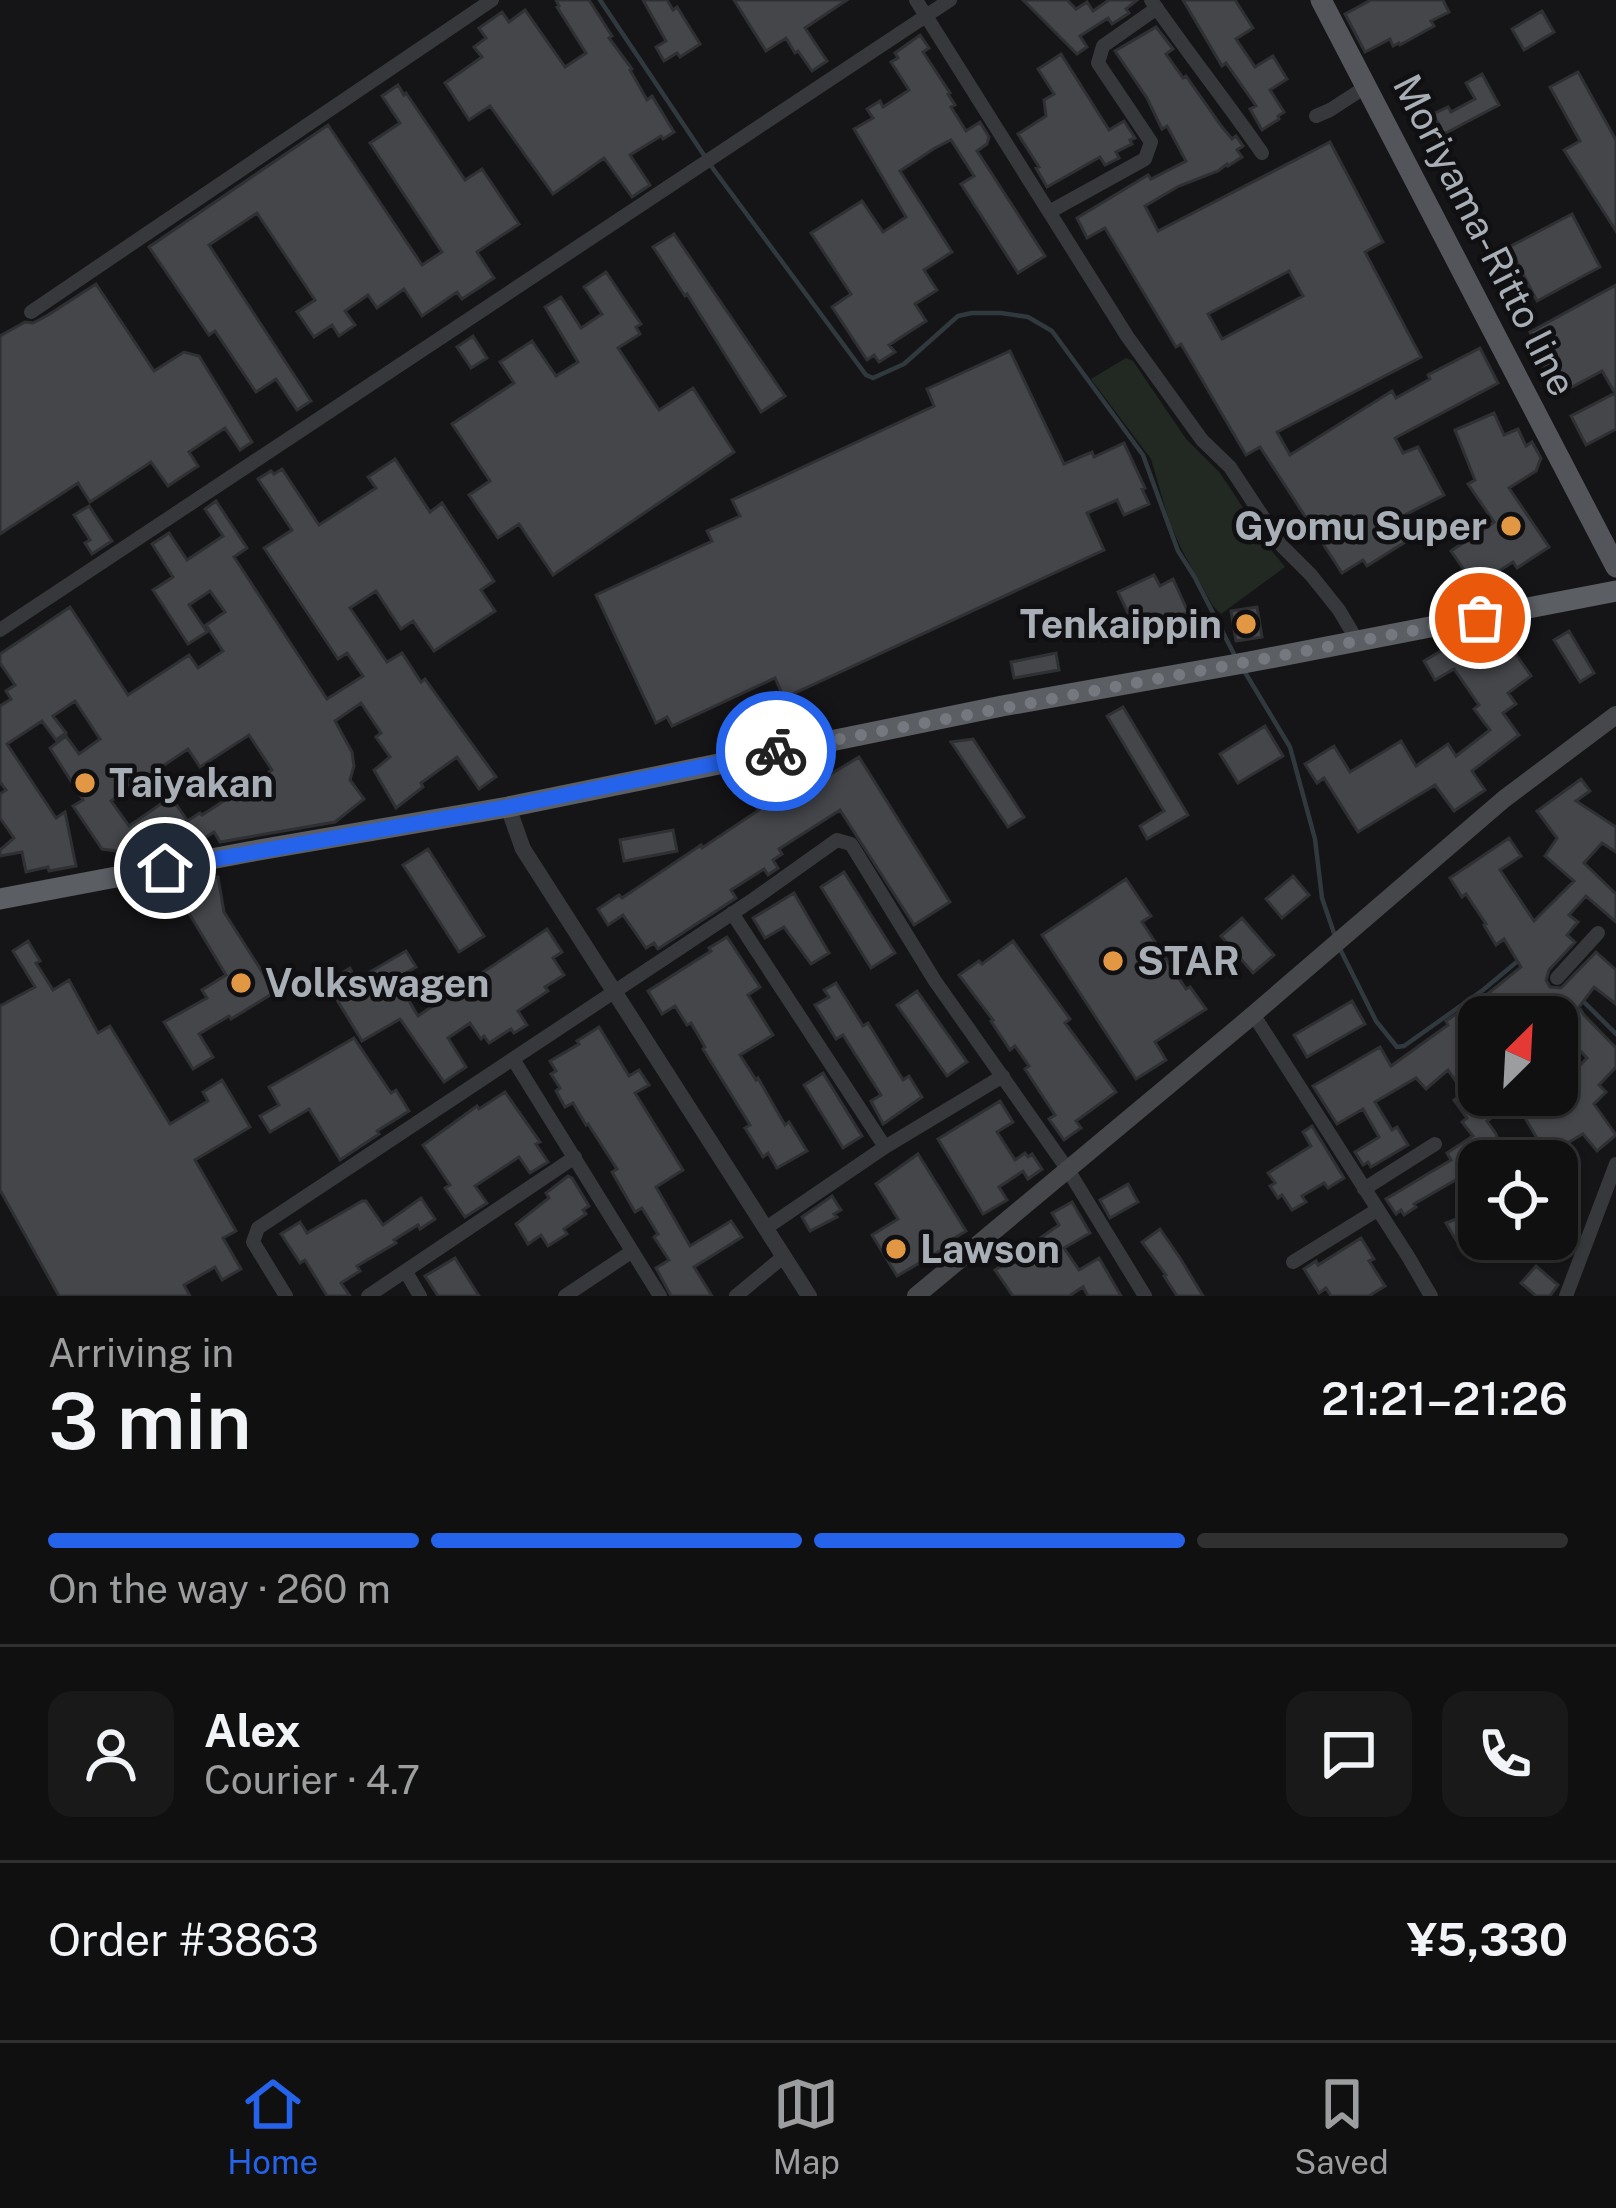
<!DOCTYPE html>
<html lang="en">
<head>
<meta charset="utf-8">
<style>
	:root { --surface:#101011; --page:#19191a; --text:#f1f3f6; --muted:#9c9d9f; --line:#303031; --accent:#2563eb }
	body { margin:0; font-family:"Public Sans",sans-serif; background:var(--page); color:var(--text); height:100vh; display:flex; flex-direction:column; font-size:45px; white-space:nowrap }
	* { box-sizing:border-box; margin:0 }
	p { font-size:39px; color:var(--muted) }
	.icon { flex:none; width:66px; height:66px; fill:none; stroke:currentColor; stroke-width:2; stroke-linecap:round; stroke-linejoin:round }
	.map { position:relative; height:1296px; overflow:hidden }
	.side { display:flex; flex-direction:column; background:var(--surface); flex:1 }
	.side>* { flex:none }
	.needle { width:78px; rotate:24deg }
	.buttons { position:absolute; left:1458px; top:996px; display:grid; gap:24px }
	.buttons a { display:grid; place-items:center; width:120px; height:120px; border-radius:24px; background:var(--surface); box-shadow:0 3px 9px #0004,0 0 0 3px var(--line); font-size:60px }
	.pin { position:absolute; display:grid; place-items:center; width:102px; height:102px; color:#fff; margin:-51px; border:6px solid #fff; border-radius:50%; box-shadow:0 3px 12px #0007 }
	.courier { position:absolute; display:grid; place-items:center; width:120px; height:120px; margin:-60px; border:9px solid #2563eb; border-radius:50%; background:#fff; color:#222; box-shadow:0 3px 15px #0007 }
	.summary em { font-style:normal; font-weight:600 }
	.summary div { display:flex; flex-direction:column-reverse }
	.summary { display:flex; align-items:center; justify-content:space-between; height:204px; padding:0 48px }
	h1 { font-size:78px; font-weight:600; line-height:90px }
	.bar { display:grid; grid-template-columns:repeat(4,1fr); gap:18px 12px; align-content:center; height:144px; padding:0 48px }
	.bar i { height:15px; border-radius:9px; background:var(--line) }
	.bar .on { background:var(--accent) }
	.bar p { grid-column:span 4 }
	.line { display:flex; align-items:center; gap:30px; padding:0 48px; border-top:3px solid var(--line) }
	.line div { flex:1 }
	.round { display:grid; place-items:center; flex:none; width:126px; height:126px; border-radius:24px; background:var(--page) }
	.menu { display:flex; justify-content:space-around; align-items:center; height:168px; border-top:3px solid var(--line); background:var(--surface); font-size:33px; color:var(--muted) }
	.menu a { display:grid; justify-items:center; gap:6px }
	.menu .on { color:var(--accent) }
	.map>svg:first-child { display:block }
	.green { fill:#222922 }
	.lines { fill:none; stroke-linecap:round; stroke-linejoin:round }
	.stream { stroke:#30393e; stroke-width:4.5 }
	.building { fill:#44464a; stroke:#2f3033; stroke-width:3; fill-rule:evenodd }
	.minor { stroke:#37383b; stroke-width:14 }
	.tertiary { stroke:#37383b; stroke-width:16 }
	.secondary { stroke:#45474b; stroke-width:18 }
	.primary { stroke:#53555a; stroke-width:21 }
	.trunk { stroke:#5b5e63; stroke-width:21 }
	.done { stroke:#75787e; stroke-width:12; stroke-dasharray:0 21.6 }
	.route { stroke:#2563eb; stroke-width:15 }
	.poi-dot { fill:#e19743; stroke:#101012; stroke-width:4.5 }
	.labels { text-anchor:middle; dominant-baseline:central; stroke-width:9; stroke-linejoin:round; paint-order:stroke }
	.street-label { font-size:39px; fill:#a8aeb6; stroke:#101012 }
	.poi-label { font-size:39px; font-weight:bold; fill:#a8aeb6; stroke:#101012; text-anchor:start }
</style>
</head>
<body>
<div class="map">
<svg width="1616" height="1296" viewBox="0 0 1616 1296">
	<rect width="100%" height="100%" fill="#151517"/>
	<path class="green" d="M1126 358 1133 361 1186 439 1220 473 1271 550 1285 567 1221 614 1213 606 1182 550 1170 524 1151 459 1091 379Z"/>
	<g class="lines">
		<path class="stream" d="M600 0 714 170 866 375 873 378 904 364 958 316 972 313H1001L1028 317 1052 331 1143 455 1178 551 1194 576 1234 654
			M1243 669 1290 747 1315 839 1322 898 1336 939
			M1340 949 1376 1021 1397 1047 1404 1046 1483 990 1519 960
			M1582 1000 1616 1034"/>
	</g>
	<path class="building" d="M556 0H589L612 36 609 38 632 69 630 70 647 100 652 96 674 132 663 139 661 136 630 155 650 185 632 197 604 158 553 194 490 106 469 120 445 83 482 57 474 47 486 38 479 28 502 12 509 22 525 10 565 67 586 53 557 7 559 6Z
		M643 0H667L673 10 677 7 700 44 680 57 677 53 664 61 656 47 666 41Z
		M734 0H847L805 28 827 61 812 71 798 51 795 53 786 38 766 51Z
		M1023 0H1067L1076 9 1087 2 1093 11 1109 0H1137L1126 9 1129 13 1112 24 1108 18 1080 36 1087 47 1077 54Z
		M1183 0H1235L1253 28 1236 39 1255 67 1273 56 1287 79 1270 90 1284 112 1278 116 1279 119 1262 130 1250 109 1256 106 1226 63 1222 66Z
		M1371 0H1443L1449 12 1431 21 1434 26 1400 45 1399 43 1393 46 1390 39 1365 52 1345 14Z
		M1542 11 1554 32 1524 50 1512 29Z
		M1156 27 1173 49 1166 54 1183 78 1186 76 1222 127 1232 139 1236 136 1243 146 1237 150 1242 157 1228 166 1227 164 1218 171 1179 186 1145 206 1158 231 1330 142 1383 242 1365 252 1421 357 1277 432 1290 455 1392 391 1396 398 1430 379 1428 375 1480 348 1498 383 1395 438 1403 453 1418 447 1444 495 1397 519 1410 539 1367 566 1363 560 1342 573 1260 447 1246 455 1181 344 1176 347 1105 228 1087 238 1077 218 1148 175 1151 179 1186 161 1167 126 1162 129 1147 98 1115 51ZM1289 271 1303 296 1222 339 1208 314Z
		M920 35 929 48 923 52 950 93 948 94 955 105 951 107 966 131 980 122 989 137 987 144 977 151 1045 256 1018 273 961 184 974 176 951 140 935 148 900 171 952 252 924 270 937 290 915 304 926 321 889 345 895 352 879 362 874 355 867 360 832 307 851 294 811 233 862 201 883 232 906 217 854 129 873 118 867 109 880 101 883 107 909 90 891 62 898 58 895 53Z
		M1061 54 1109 130 1124 121 1135 138 1130 140 1132 144 1116 152 1119 158 1105 165 1100 157 1047 187 1036 168 1039 167 1018 134 1046 116 1044 100 1054 94 1038 69Z
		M1578 72 1616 140V231L1564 150 1580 141 1550 87Z
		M1482 74 1499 105 1444 134 1433 114 1448 107 1451 112 1475 99 1466 83Z
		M398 85 404 95 406 93 465 180 482 169 519 224 477 252 494 278 462 299 457 292 422 316 404 289 377 308 368 295 345 311 355 325 339 336 332 325 314 337 297 312 315 300 257 213 209 245 311 401 297 410 276 379 256 392 215 331 209 335 149 247 328 125 422 265 442 252 370 143 400 123 382 96Z
		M1572 214 1600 267 1537 301 1509 247Z
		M674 234 785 396 761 412 687 294 685 296 653 247Z
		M606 272 641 324 636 327 640 334 618 348 659 410 693 388 734 452 553 575 519 524 498 538 469 495 490 481 452 424 514 383 500 362 532 341 556 376 578 362 545 307 561 297 581 328 602 314 584 287Z
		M96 284 154 371 184 352 199 356 252 442 240 450 225 428 189 452 198 466 168 486 151 462 90 502 78 483 0 534V336L25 322 33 323 48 315Z
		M1616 285V429L1586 445 1571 416 1615 393 1602 371 1557 395 1531 344 1534 339 1530 332Z
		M473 336 487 358 471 368 457 347Z
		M1010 351 1064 464 1092 452 1094 457 1124 443 1145 488 1142 489 1149 504 1124 515 1117 500 1087 513 1104 550 784 698 775 678 672 726 667 717 656 723 596 595 712 541 707 531 740 516 732 500 934 406 927 389Z
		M1494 413 1504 435 1518 429 1526 446 1532 442 1541 458 1536 471 1509 488 1549 547 1517 568 1513 562 1475 586 1451 551 1494 522 1468 484 1475 480 1455 430Z
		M395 459 430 512 442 503 494 581 481 590 495 611 434 651 413 621 401 629 376 591 350 608 387 662 402 653 421 682 425 679 496 777 479 789 457 757 421 783 423 787 396 808 374 770 390 757 376 737 381 733 361 703 335 721 352 752 354 766 350 780 364 799 335 822 220 842 214 832 197 843 184 823 200 813 202 815 272 770 249 735 200 767 188 749 111 801 129 826 171 797 187 820 147 847 142 839 124 852 102 849 73 806 83 800 50 748 66 736 79 754 100 739 75 701 53 716 66 733 56 740 42 721 7 744 56 818 65 812 76 866 49 871 48 867 26 872 22 852 0 856V850L14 838 0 818V794L6 790 0 782V706L11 699 6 691 15 685 0 663V654L70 607 128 695 189 655 198 668 223 651 206 625 225 612 210 591 189 605 207 632 188 644 153 590 173 577 152 544 169 533 187 560 223 536 205 509 216 501 247 548 234 557 327 699 363 676 347 653 338 659 264 548 292 530 258 479 271 471 274 474 282 469 319 525 376 488 368 477Z
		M89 506 112 541 92 554 85 543 90 540 74 515Z
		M1154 575 1160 586 1173 579 1188 612 1174 618 1179 629 1143 645 1118 592Z
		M1257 607 1262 637 1236 641 1231 611Z
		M1569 631 1594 673 1580 682 1554 640Z
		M1468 638 1486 659 1508 643 1531 676 1508 693 1516 704 1503 713 1519 735 1472 771 1485 790 1454 811 1435 785 1358 832 1324 778 1317 783 1305 764 1334 746 1350 772 1401 741 1416 766 1448 744 1456 756 1490 730 1474 709 1479 705 1454 669 1435 680 1424 661 1461 639 1464 642Z
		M1056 653 1059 670 1014 678 1011 662Z
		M1123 707 1188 815 1147 839 1140 826 1164 811 1107 716Z
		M1265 726 1283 756 1238 783 1220 754Z
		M973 739 1024 817 1008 827 951 742Z
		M859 757 950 902 914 925 840 810 779 849 782 854 773 860 778 868 768 875 764 869 731 890 736 898 658 949 654 943 646 948 623 915 608 925 598 909 619 895 622 898 701 845 702 848 759 810 756 806 787 780 802 771 811 786Z
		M1581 779 1590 791 1576 801 1616 827V852L1602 843 1584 863 1616 894V922L1586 896 1569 915 1578 922 1567 935 1575 942 1549 970 1546 980 1550 987 1561 988 1596 952 1616 970V1004L1594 987 1579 1007 1584 1015 1616 1048V1067L1599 1085 1606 1092 1594 1104 1616 1135 1597 1151 1583 1134 1547 1155 1515 1101 1487 1121 1496 1134 1505 1161H1479V1165L1459 1178 1414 1204 1416 1207 1404 1215 1401 1210 1396 1214 1386 1199 1451 1160 1447 1153 1473 1136 1462 1122 1467 1118 1454 1100 1464 1093 1448 1070 1426 1089 1416 1078 1375 1102 1392 1130 1397 1127 1408 1145 1371 1167 1368 1162 1363 1165 1355 1152 1379 1137 1363 1109 1337 1124 1313 1086 1380 1047 1391 1066 1448 1025 1446 1021 1459 1012 1479 1043V1095H1557V1091L1573 1081 1569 1077 1587 1058 1571 1041 1557 1052V1017H1515L1508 1007 1499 1014 1485 996 1521 967 1504 939 1496 945 1484 925 1486 924 1466 894 1462 897 1450 878 1509 838 1521 856 1500 870 1534 921 1574 881 1545 856 1557 838 1537 811Z
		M673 830 677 851 624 861 620 840Z
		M428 849 484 936 459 952 403 865Z
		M844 872 895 953 871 968 821 887Z
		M1293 876 1309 895 1282 918 1266 899Z
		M218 877 224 912 275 992 231 1019 229 1016 199 1034 213 1057 193 1069 164 1022 207 998 202 990 226 975 172 885Z
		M1126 879 1151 916 1142 922 1186 989 1190 987 1206 1009 1155 1042 1166 1060 1136 1079 1042 935Z
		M794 893 829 953 811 964 784 927 765 938 753 918Z
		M1242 918 1274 955 1253 973 1221 936Z
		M547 929 562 952 553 958 564 975 545 987 548 991 518 1011 527 1025 514 1033 511 1029 489 1043 484 1036 481 1039 470 1023 448 1038 466 1067 444 1082 400 1019 362 1041 326 982 350 968 356 980 406 951 416 967 396 979 418 1016Z
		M727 937 760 987 748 995 773 1035 740 1055 756 1080 758 1078 785 1125 789 1122 807 1151 777 1168 768 1153 763 1157 745 1128 750 1125 703 1049 705 1047 691 1023 687 1025 675 1006 662 1014 648 991 711 951 709 948Z
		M28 941 40 961 36 963 53 990 69 980 98 1033 110 1026 170 1124 208 1101 203 1092 222 1080 250 1127 195 1160 236 1231 223 1238 241 1269 222 1280 215 1267 184 1285 190 1296H59L0 1190V1006L35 987 13 951Z
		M1013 941 1070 1019 1065 1023 1116 1092 1076 1121 1081 1128 1064 1140 1049 1119 1055 1115 1025 1069 1029 1066 1015 1046 1010 1050 991 1021 993 1020 959 975 979 961 982 964Z
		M836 983 863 1026 868 1023 903 1080 909 1076 922 1097 883 1124 871 1101 881 1095 843 1035 836 1039 815 1005 829 997 824 990Z
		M917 991 967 1062 947 1076 897 1005Z
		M1352 1001 1365 1024 1307 1057 1294 1035Z
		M599 1027 629 1076 639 1070 649 1085 635 1093 683 1170 656 1187 690 1246 731 1221 742 1237 694 1267 712 1296H671L656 1268 669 1260 654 1237 658 1234 642 1208 635 1212 612 1172 617 1169 588 1124 586 1125 573 1103 565 1107 556 1091 560 1088 551 1074 556 1071 550 1061 579 1044 577 1041Z
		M354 1038 391 1093 396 1090 409 1111 377 1131 379 1134 340 1160 309 1109 270 1132 260 1116 279 1105 269 1087Z
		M823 1073 862 1136 843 1148 804 1085Z
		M505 1092 540 1142 536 1144 548 1162 530 1173 519 1157 475 1186 487 1203 465 1217 445 1188 450 1185 423 1145 477 1106 479 1109Z
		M1000 1101 1013 1122 997 1132 1015 1160 1025 1153 1028 1157 1032 1154 1042 1169 1028 1179 1023 1171 999 1187 1007 1200 983 1214 938 1139Z
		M1312 1126 1344 1178 1328 1188 1324 1183 1302 1196 1306 1202 1292 1210 1282 1195 1278 1198 1270 1186 1275 1183 1268 1173 1311 1146 1303 1132Z
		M918 1154 966 1231 943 1245 945 1248 897 1276 872 1235 898 1219 876 1184Z
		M568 1176 572 1178 589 1206 583 1210 586 1214 564 1229 567 1234 548 1246 541 1235 528 1244 516 1224 549 1198 546 1193Z
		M1128 1184 1138 1202 1110 1218 1100 1200Z
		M832 1196 841 1210 834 1214 837 1217 810 1231 802 1217Z
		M421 1198 435 1219 420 1229 418 1225 394 1240 396 1243 357 1266 360 1271 341 1283 350 1296H327L305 1260 300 1263 281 1234 300 1222 307 1233 362 1201H366L383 1225Z
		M1072 1202 1090 1233 1064 1248 1079 1270 1099 1258 1121 1296H1088L1083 1287 1069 1296H1013L995 1270 1008 1262 1010 1265 1043 1242 1040 1238 1059 1225 1052 1213Z
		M1479 1210V1227L1456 1240 1446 1223Z
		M1160 1229 1180 1258 1203 1296H1177L1164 1276 1166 1275 1142 1242Z
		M1361 1238 1374 1259 1369 1261 1385 1286 1369 1296H1331L1326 1288 1319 1293 1304 1269 1316 1261 1318 1265Z
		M455 1258 479 1296H438L425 1276Z
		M1536 1266 1558 1285 1550 1296H1536L1521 1283Z"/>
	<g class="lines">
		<path class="minor" d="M916 0 1127 336 1202 440 1230 467 1282 546 1311 575 1339 610 1358 642
			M1151 0C1187 52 1226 101 1262 153
			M1316 116 1330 110 1367 86
			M1051 211 1145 159 1151 142 1098 63 1103 46 1157 8
			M31 312 492 0
			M0 630 950 0
			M732 913 885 1147
			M1557 978 1598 933
			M1253 1014 1409 1258 1431 1296
			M513 1059 660 1296
			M1364 1189 1435 1144
			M766 1228 885 1147 1003 1076
			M1293 1262 1377 1210
			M406 1272 420 1296
			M286 1296 253 1242 258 1228 754 899 837 840 851 844 935 981 1068 1170 1145 1296
			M368 1296 575 1157
			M565 1296 631 1252
			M736 1296 783 1257
			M1566 1296 1616 1164"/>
		<path class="tertiary" d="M508 807 523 849 809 1296"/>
		<path class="secondary" d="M916 1296 1247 1020 1504 799 1616 715"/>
		<path class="primary" d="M1321 0 1616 567"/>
		<path class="trunk" d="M0 899 248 852 508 807 1002 706 1249 662 1616 591"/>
	</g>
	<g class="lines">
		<path class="done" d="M776 751 1480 618"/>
		<path class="route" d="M165 868 508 807 776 751"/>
	</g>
	<g class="poi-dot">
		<circle cx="1511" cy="526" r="12"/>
		<circle cx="1246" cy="624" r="12"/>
		<circle cx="85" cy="783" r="12"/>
		<circle cx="1113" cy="961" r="12"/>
		<circle cx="241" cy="983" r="12"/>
		<circle cx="896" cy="1249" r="12"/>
	</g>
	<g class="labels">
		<g class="street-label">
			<text transform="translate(1485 235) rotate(63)">Moriyama-Ritto line</text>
		</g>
		<g class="poi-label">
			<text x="1487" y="526" text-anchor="end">Gyomu Super</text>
			<text x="1222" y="624" text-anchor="end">Tenkaippin</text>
			<text x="109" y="783">Taiyakan</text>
			<text x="1137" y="961">STAR</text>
			<text x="265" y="983">Volkswagen</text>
			<text x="920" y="1249">Lawson</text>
		</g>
	</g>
</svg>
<div class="buttons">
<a><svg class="needle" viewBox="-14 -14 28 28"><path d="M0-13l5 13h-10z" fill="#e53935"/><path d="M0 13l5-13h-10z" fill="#9c9d9f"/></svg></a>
<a><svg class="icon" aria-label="locate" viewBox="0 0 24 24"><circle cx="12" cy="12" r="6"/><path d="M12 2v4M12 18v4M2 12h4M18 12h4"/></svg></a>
</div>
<div class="pin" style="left:1480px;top:618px;background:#ea580c"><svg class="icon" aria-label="bag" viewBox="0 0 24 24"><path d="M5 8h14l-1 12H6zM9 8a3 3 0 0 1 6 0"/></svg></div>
<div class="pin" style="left:165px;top:868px;background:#1f2937"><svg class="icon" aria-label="home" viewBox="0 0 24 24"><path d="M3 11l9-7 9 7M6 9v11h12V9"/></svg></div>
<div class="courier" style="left:776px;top:751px"><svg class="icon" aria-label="bike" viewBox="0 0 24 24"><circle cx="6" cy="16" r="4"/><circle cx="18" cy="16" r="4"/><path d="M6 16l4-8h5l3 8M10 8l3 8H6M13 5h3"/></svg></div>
</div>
<section class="side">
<div class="summary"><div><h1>3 min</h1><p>Arriving in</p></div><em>21:21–21:26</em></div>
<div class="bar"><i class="on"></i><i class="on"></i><i class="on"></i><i></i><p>On the way · 260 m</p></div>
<div class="line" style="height:216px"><a class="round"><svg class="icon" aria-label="person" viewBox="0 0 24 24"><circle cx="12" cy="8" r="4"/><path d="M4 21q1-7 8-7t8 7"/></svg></a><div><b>Alex</b><p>Courier · 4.7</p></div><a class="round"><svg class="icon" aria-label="chat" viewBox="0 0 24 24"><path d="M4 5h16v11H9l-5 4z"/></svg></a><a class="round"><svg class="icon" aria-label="phone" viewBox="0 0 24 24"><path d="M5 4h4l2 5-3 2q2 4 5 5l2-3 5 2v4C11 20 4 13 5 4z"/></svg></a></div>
<div class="line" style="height:156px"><div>Order #3863</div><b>¥5,330</b></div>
</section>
<nav class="menu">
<a class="on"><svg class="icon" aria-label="home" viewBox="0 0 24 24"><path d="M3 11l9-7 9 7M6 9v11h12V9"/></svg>Home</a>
<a><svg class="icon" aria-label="map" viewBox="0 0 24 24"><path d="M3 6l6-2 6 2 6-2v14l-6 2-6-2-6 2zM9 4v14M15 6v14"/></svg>Map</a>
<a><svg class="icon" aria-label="saved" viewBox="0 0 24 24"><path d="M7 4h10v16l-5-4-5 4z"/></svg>Saved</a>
</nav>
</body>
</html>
